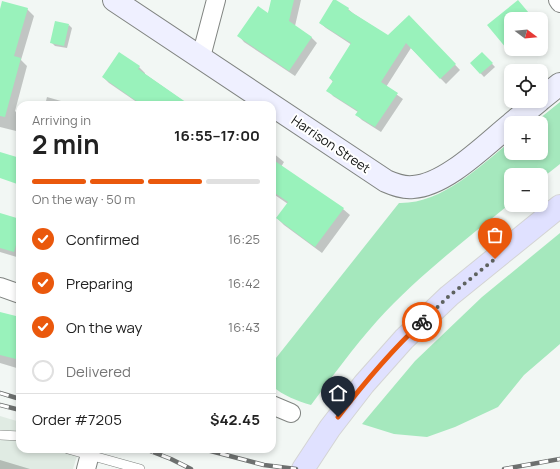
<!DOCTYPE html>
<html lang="en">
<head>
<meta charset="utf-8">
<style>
	:root { --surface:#fff; --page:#f2f2f2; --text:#222; --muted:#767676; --line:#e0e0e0; --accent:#ea580c }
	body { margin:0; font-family:Manrope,sans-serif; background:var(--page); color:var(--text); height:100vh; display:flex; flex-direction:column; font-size:15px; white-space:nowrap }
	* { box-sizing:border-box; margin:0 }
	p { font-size:13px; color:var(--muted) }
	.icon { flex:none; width:22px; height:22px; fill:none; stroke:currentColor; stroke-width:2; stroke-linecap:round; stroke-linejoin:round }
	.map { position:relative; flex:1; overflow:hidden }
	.side { position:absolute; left:16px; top:101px; width:260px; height:352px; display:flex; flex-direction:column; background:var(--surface); border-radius:12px; box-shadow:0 2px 6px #0003 }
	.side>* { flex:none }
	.needle { width:26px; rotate:106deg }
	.controls { position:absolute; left:504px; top:12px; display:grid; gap:8px }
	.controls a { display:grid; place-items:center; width:44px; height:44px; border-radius:8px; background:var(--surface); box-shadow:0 2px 6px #0003; font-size:20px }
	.pin { position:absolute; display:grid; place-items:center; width:34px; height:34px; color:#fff; margin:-41px -17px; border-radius:50% 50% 50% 0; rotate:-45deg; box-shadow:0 0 4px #0007 }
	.pin .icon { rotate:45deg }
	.courier { position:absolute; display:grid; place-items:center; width:40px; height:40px; margin:-20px; border:3px solid #ea580c; border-radius:50%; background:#fff; color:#222; box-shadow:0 1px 5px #0007 }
	.overview em { font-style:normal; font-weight:700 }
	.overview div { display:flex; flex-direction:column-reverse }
	.overview { display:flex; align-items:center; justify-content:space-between; height:68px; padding:0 16px }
	h1 { font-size:26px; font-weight:700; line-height:30px }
	.bar { display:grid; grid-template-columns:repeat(4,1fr); gap:6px 4px; align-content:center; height:48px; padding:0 16px }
	.bar i { height:5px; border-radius:3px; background:var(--line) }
	.bar .active { background:var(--accent) }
	.bar p { grid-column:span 4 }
	.line { display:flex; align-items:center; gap:10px; padding:0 16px; border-top:1px solid var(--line) }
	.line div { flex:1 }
	ol { padding:0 16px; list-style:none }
	li { display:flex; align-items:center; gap:12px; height:44px }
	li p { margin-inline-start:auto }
	li .icon { padding:4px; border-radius:50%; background:var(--accent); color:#fff; stroke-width:4 }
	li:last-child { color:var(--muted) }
	li i { width:22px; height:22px; border:2px solid var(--line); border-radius:50% }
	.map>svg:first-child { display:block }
	.built { fill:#e0ebe3 }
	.green { fill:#a5e8bd }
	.shadow { fill:#0003 }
	.building { fill:#99f2bb }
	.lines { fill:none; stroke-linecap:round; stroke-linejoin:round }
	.lane-casing { stroke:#808481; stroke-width:10 }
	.street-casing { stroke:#808481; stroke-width:20 }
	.secondary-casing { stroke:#808481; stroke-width:24 }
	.primary-casing { stroke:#d4d4d4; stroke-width:24 }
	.lane { stroke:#fff; stroke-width:9 }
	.street { stroke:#fff; stroke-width:18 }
	.secondary { stroke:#eff0ff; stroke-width:22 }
	.primary { stroke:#e0e1ff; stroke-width:22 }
	.rail-casing { stroke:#6d706f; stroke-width:4.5 }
	.rail { stroke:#fff; stroke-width:3; stroke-dasharray:9; stroke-linecap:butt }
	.done { stroke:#5e6260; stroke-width:4; stroke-dasharray:0 7.2 }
	.route { stroke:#ea580c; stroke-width:5 }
	.labels { text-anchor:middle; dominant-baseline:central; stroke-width:4; stroke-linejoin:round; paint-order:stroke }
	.street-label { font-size:13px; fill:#0f1110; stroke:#fff }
</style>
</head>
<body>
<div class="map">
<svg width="560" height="469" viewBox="0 0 560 469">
	<rect width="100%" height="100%" fill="#f2f7f4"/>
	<path class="built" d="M0 416 20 422V449H79L73 469H0Z"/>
	<path class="green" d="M560 102V164L541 179V175H511V203C465 240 417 277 377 321 353 348 332 377 311 405 297 401 284 396 272 386V363L399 203C442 204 479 167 511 141V153H541V123H534Z
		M560 233V344L524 375 498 407 455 427 427 437 394 434 362 424 415 361 482 297Z"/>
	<path class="shadow" d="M272 0H301L295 26 311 37 317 43 295 76 244 42 239 36 268 14Z
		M27 9 34 16 21 60 27 66 15 111 20 116 16 131 0 127V12Z
		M348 9 354 14 388 36 409 16 460 70 446 84 411 48 386 87 403 99 381 132 362 120 357 115 358 112 333 96 328 90 333 82 330 78 352 45 326 28 320 23Z
		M69 25 72 28 67 48 55 46 51 42Z
		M482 53 495 67 484 77 471 63Z
		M139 67 145 73V74L189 105H141L109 83 103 77Z
		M47 97 61 101 64 105H45Z
		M192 101 197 105H189Z
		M272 152 284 162 281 167 343 209 350 215 322 253 284 225 277 218 288 204 272 193Z
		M0 214 20 220V258L0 252Z
		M0 316 20 318V369L0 363Z
		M0 460 30 469H0Z"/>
	<path class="building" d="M271 0H294L289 21 312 37 289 71 237 36 258 6 268 13Z
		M333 0H336L349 8 348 10 388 35 409 15 456 64 440 79 406 43 381 82 398 93 375 127 355 115 358 111 326 91 333 81 329 78 351 43 319 23Z
		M518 0 534 19H511V54L487 25Z
		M2 1 28 8 14 56 21 58 5 117 0 116V9Z
		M55 21 69 24 64 46 50 43Z
		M119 52 140 66 138 69 190 105H142L102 77Z
		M482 52 493 63 480 74 470 63Z
		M0 152 20 158V185L0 178Z
		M272 159 344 208 315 247 276 218 288 202 272 191Z
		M0 213 20 219V231L14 252 0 248Z
		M0 312 20 317V360L0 355Z"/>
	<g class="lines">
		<g class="lane-casing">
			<path id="lane" d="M0 435 20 436
				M68 449 140 469"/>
		</g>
		<g class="street-casing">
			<path id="street" d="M558 0 560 3
				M201 57 216 0
				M0 287 20 294
				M272 405 291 413
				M86 469 90 454"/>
		</g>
		<g class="secondary-casing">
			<path id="secondary" d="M114 0 386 181C395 185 403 188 413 187 446 185 485 145 511 124
				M541 99 560 84
				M512 123 539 101"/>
		</g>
		<g class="primary-casing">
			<path id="primary" d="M303 469 330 428 364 384 404 339 449 296 560 206"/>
		</g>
		<use href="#lane" class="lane"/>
		<use href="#street" class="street"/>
		<use href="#secondary" class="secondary"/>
		<use href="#primary" class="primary"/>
		<g class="rail-casing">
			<path id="rail" d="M0 393 20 399
				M0 405 20 410
				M145 449 171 459 191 469
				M203 449 264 465 296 469
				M504 469 560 459"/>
		</g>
		<use href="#rail" class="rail"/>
	</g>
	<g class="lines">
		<path class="done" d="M422 322 449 296 495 259"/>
		<path class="route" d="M338 417C364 383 391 351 422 322"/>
	</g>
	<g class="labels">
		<g class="street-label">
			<text transform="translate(331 144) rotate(34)">Harrison Street</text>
		</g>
	</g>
</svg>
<div class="controls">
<a><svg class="needle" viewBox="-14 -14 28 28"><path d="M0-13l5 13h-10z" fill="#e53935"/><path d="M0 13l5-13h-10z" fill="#767676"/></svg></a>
<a><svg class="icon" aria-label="locate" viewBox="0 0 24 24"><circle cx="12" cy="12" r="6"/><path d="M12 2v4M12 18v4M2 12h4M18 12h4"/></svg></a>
<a>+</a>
<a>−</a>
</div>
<div class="pin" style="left:495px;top:259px;background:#ea580c"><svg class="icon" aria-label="bag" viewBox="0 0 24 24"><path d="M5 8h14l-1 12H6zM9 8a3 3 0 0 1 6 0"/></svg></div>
<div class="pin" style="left:338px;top:417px;background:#1f2937"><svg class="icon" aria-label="home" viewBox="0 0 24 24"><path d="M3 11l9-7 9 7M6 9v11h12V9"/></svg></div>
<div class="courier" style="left:422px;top:322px"><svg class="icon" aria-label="bike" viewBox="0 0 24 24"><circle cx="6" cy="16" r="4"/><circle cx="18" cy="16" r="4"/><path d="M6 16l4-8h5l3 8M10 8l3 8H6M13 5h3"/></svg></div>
<section class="side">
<div class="overview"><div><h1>2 min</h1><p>Arriving in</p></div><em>16:55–17:00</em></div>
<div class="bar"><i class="active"></i><i class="active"></i><i class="active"></i><i></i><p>On the way · 50 m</p></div>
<ol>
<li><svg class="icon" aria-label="check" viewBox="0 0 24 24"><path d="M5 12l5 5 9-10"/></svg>Confirmed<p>16:25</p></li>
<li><svg class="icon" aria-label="check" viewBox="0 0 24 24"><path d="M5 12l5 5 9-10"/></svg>Preparing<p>16:42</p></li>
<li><svg class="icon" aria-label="check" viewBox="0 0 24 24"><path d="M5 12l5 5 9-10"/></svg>On the way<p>16:43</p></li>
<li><i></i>Delivered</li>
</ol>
<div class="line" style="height:52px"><div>Order #7205</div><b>$42.45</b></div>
</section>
</div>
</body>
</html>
